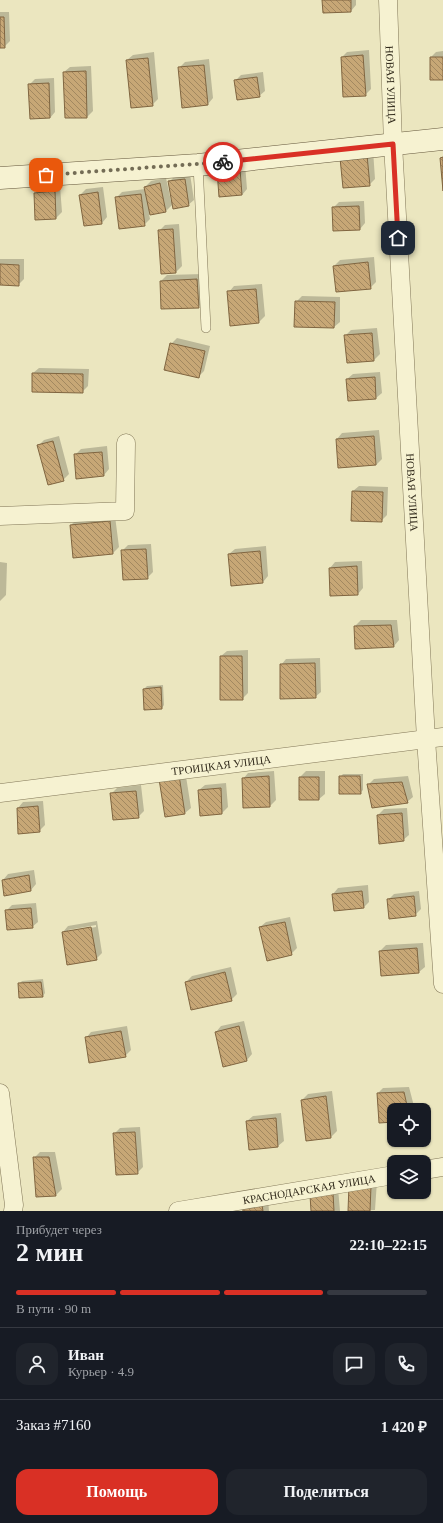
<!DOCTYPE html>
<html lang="ru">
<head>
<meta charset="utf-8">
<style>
	:root { --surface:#171b24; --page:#20242c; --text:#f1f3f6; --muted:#9ea1a6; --line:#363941; --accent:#d93025 }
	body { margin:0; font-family:Georgia,serif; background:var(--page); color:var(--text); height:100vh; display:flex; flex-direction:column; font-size:15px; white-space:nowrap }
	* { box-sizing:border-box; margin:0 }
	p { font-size:13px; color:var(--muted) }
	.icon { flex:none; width:22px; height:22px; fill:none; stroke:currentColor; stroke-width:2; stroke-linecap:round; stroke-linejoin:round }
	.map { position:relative; height:1211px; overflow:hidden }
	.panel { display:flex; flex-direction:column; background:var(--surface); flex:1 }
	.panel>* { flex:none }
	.fabs { position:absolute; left:387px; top:1103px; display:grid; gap:8px }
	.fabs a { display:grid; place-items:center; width:44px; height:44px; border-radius:8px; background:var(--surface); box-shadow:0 1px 3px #0004; font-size:20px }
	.pin { position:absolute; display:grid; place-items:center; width:34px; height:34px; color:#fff; margin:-17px; border-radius:8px; box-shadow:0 2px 6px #0006 }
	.courier { position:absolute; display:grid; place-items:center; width:40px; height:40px; margin:-20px; border:3px solid #d93025; border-radius:50%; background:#fff; color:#222; box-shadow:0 1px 5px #0007 }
	.overview em { font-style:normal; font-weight:700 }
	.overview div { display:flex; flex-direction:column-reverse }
	.overview { display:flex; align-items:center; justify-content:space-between; height:68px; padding:0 16px }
	h1 { font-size:26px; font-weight:700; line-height:30px }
	.bar { display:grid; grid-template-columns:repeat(4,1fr); gap:6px 4px; align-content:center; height:48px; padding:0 16px }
	.bar i { height:5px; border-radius:3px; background:var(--line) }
	.bar .selected { background:var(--accent) }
	.bar p { grid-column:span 4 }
	.line { display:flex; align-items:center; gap:10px; padding:0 16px; border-top:1px solid var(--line) }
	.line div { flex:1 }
	.round { display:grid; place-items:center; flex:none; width:42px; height:42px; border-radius:12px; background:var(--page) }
	.action { display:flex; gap:8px; margin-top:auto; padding:8px 16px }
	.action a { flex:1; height:46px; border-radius:12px; background:var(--accent); color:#fff; font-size:16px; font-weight:700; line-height:46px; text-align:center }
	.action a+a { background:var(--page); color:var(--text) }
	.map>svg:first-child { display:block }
	.shadow { fill:#0003; fill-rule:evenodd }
	.building { fill:url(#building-back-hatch); stroke:#806540 }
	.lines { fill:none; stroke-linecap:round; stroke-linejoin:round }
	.lane-casing { stroke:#827758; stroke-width:10 }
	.street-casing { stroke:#827758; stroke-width:19 }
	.secondary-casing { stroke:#64573c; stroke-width:23 }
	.lane { stroke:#f6f2d1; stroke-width:9 }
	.street { stroke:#f6f2d1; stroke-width:18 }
	.secondary { stroke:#f6f2d1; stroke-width:22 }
	.done { stroke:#736c55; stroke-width:4; stroke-dasharray:0 7.2 }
	.route { stroke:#d93025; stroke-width:5 }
	.labels { text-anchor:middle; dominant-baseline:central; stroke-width:3; stroke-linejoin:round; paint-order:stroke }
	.street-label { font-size:11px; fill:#322b1c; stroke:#f3efce }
</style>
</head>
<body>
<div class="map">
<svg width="443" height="1211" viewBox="0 0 443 1211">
	<defs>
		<pattern id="building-back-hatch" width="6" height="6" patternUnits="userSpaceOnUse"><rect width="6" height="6" fill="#c7a776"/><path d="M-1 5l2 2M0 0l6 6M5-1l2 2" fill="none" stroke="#a28860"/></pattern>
	</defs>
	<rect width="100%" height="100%" fill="#ebe6bf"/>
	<path class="shadow" d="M323 0H356V5L351 11Z
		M0 12H9L10 41 4 47H0Z
		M369 50 371 89 365 95 342 57 347 52Z
		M443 51V79L431 57 436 52Z
		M154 52 158 99 152 105 127 60 133 55Z
		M209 59 213 98 208 104 179 68 185 62Z
		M91 66 93 111 87 117H66L64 72 70 67Z
		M263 72 265 91 259 96 235 81 241 75Z
		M54 78 55 112 50 118 30 84 35 79Z
		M373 150 375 179 369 185 344 187Z
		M245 164 247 189 242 195 220 196Z
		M190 174 194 200 188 205 173 204 166 211 149 214 150 219 144 225 116 198 122 192 145 189V187L151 181 166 178 171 201 172 200 169 182 175 176Z
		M60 186 62 212 56 218 35 193 41 187Z
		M103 187 107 217 102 223 80 195 86 189Z
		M364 201 365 223 360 229 333 208 339 202Z
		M179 224 182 266 176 272 159 231 165 225Z
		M374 257 376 282 370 288 334 266 340 260Z
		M0 259H24V279L18 285 0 284Z
		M203 274 204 301 198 307 161 281 167 275Z
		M262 284 265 316 259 322 229 292 234 286Z
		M302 296 340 297V322L334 327 295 326 296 302Z
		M377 328 380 354 374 360 348 362 345 336 351 330Z
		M177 338 210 346 204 371 198 377 171 344Z
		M39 368 89 369 88 386 82 392 33 373Z
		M380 372 382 393 376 398 349 400 347 379 353 374Z
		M379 430 382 459 376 465 339 467 337 439 342 433Z
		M59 436 69 474 63 480 38 446 44 440Z
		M107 446 109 469 104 475 75 455 81 449Z
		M359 486 388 487 387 515 381 521 353 491Z
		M115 516 119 547 113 553 71 525 76 520Z
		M151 544 153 572 147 578 122 551 128 545Z
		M266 546 268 576 263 582 229 554 235 549Z
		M362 561 363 588 358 594 330 568 335 562Z
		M0 562 7 563 6 595 0 601Z
		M361 620H397L399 640 394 646 355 626Z
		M248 650V693L242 699 221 656 227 651Z
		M320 658 321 692 315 697 281 665 286 659Z
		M163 685 164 705 162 708 144 689 147 686Z
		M185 770 191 808 185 813 166 816 160 779Z
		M274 771 276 800 270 806 244 807 243 779 248 773Z
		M306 771H325V794L319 799 300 777Z
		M343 774H363V790L360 793 340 777Z
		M408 776 413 797 407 802 368 785 374 779Z
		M226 783 228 807 222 813 201 815 199 790 205 785Z
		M141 785 144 811 138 817 111 794 117 788Z
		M43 801 45 825 39 831 18 808 23 802Z
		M407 808 409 835 403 840 378 815 384 809Z
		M34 870 36 884 31 890 3 880 8 874Z
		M368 885 369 902 364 907 333 894 338 888Z
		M419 891 421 909 415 915 388 900 394 894Z
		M36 903 38 922 32 927 6 911 12 905Z
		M290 917 297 948 291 954 260 927 266 922Z
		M97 921 102 953 96 959 63 932 68 926ZM96 925V927L68 932V930Z
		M423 943 425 967 419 972 380 951 386 945Z
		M231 967 237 994 231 1000 186 982 192 976Z
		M43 979 45 993 43 996 19 984 22 981Z
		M244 1021 252 1054 247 1060 216 1032 221 1026Z
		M127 1026 131 1050 125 1056 86 1038 91 1032Z
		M409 1087 415 1110H394V1121L378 1093 383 1088Z
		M332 1091 337 1131 331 1137 307 1140 302 1100 308 1094Z
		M281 1113 284 1141 278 1146 250 1149 247 1121 253 1116Z
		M140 1127 143 1167 137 1173 114 1134 120 1128Z
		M40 1152H55L62 1189 56 1195 37 1196 34 1158Z
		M377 1181 375 1210 349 1211Z
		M338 1188 340 1211H312Z
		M268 1199 269 1211H244Z"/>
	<path class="building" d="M322 0H351V12L323 13Z
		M0 17H4L5 48H0Z
		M363 55 366 96 343 97 341 57Z
		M430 57H443V80H430Z
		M148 58 153 106 131 108 126 60Z
		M204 65 208 105 182 108 178 67Z
		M86 71 87 118H65L63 72Z
		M257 77 260 97 237 100 234 80Z
		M49 83 50 118 30 119 28 84Z
		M367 155 370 186 343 188 340 158Z
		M443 157V191L440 158Z
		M240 169 242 195 219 197 217 170Z
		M185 179 189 206 173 209 168 181Z
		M160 183 166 212 150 215 144 187Z
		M55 191 56 219 35 220 34 193Z
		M98 192 102 224 84 226 79 195Z
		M141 194 145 226 119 229 115 197Z
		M359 206 360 230 333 231 332 207Z
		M173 229 176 273 161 274 158 230Z
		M368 262 371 289 336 292 333 266Z
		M0 264 19 265V286L0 285Z
		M197 279 199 308 161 309 160 281Z
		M256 289 259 323 230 326 227 291Z
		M295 301 335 302 334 328 294 327Z
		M372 333 374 361 347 363 344 335Z
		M170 343 205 351 199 378 164 370Z
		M32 373 83 374V393L32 392Z
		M375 377 376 399 348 401 346 379Z
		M374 436 376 465 338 468 336 439Z
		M53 441 64 481 48 485 37 445Z
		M102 452 104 476 76 479 74 454Z
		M352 491 383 492 382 522 351 521Z
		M110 521 113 554 73 558 70 525Z
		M146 549 148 579 123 580 121 550Z
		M260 551 263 583 231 586 228 554Z
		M357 566 358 595 330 596 329 568Z
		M391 625 394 647 355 649 354 626Z
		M220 656H242L243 700H220Z
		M315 663 316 698 280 699V664Z
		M161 687 162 709 144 710 143 689Z
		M179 775 185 814 165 817 159 779Z
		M269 776 270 807 243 808 242 778Z
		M339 776H360L361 794H339Z
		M299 777H319V800H299Z
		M402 782 408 803 372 808 367 784Z
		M221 788 222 814 200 816 198 790Z
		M136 791 139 818 113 820 110 793Z
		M38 806 40 832 18 834 17 808Z
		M402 813 404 841 379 844 377 815Z
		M29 875 31 891 4 896 2 880Z
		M362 891 364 908 334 911 332 894Z
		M414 896 416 916 389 919 387 899Z
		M31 908 33 928 7 930 5 910Z
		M285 922 292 955 267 961 259 927Z
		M91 927 97 960 67 965 62 932Z
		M417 948 419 973 381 976 379 951Z
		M225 972 232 1001 191 1010 185 982Z
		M41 982 43 997 19 998 18 983Z
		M239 1026 247 1061 223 1067 215 1032Z
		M121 1031 126 1057 89 1063 85 1037Z
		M404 1092 408 1110H394V1122L379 1123 377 1093Z
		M326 1096 331 1138 306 1141 301 1100Z
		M276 1118 278 1147 249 1150 246 1121Z
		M135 1132 138 1174 116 1175 113 1133Z
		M33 1157H49L56 1196 36 1197Z
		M349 1185 371 1186 370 1211H348Z
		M333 1193 334 1211H311L310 1195Z
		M262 1205 263 1211H243L242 1207Z"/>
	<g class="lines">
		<g class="lane-casing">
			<path id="lane" d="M198 165 206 328"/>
		</g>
		<g class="street-casing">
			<g id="street">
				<path id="s1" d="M388 0 393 144 426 739 443 984"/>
				<path d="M0 516 125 511 126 443"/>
				<path id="s2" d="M0 793 443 737"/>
				<path d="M0 1093 14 1205 13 1211"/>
				<path d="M424 1170 443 1167"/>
				<path id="s3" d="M178 1211 394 1175"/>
			</g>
		</g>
		<g class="secondary-casing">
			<path id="secondary" d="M0 178 198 165 443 139"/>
		</g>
		<use href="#lane" class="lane"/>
		<use href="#street" class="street"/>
		<use href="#secondary" class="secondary"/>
	</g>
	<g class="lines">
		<path class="done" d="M46 175 223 162"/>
		<path class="route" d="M223 162 393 144 398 238"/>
	</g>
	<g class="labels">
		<g class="street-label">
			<text stroke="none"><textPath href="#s1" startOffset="85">НОВАЯ УЛИЦА</textPath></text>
			<text stroke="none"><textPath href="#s1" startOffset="493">НОВАЯ УЛИЦА</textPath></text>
			<text stroke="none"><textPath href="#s2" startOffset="223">ТРОИЦКАЯ УЛИЦА</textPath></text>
			<text stroke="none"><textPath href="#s3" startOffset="133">КРАСНОДАРСКАЯ УЛИЦА</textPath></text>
		</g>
	</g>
</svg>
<div class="fabs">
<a><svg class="icon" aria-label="locate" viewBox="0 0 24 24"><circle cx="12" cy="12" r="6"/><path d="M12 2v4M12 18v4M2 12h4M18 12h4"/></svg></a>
<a><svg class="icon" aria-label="layers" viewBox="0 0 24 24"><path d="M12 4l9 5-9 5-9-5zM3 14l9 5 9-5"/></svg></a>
</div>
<div class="pin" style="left:46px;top:175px;background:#ea580c"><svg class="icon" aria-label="bag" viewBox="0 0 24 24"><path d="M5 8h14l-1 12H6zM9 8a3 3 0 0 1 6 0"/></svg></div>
<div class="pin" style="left:398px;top:238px;background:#1f2937"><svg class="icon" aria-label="home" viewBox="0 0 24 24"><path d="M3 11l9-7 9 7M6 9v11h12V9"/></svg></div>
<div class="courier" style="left:223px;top:162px"><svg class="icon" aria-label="bike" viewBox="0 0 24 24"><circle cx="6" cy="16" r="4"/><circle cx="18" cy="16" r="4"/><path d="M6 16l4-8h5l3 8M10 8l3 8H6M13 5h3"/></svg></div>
</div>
<section class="panel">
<div class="overview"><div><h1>2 мин</h1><p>Прибудет через</p></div><em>22:10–22:15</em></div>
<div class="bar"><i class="selected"></i><i class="selected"></i><i class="selected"></i><i></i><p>В пути · 90 m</p></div>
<div class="line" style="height:72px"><a class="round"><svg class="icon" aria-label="person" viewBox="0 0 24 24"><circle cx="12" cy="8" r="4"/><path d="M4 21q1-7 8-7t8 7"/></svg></a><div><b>Иван</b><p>Курьер · 4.9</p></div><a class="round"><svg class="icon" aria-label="chat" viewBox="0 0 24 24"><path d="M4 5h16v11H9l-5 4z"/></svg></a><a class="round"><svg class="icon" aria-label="phone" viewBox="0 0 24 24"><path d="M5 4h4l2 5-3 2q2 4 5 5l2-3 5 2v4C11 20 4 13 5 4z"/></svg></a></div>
<div class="line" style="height:52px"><div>Заказ #7160</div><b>1 420 ₽</b></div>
<div class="action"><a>Помощь</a><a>Поделиться</a></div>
</section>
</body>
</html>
